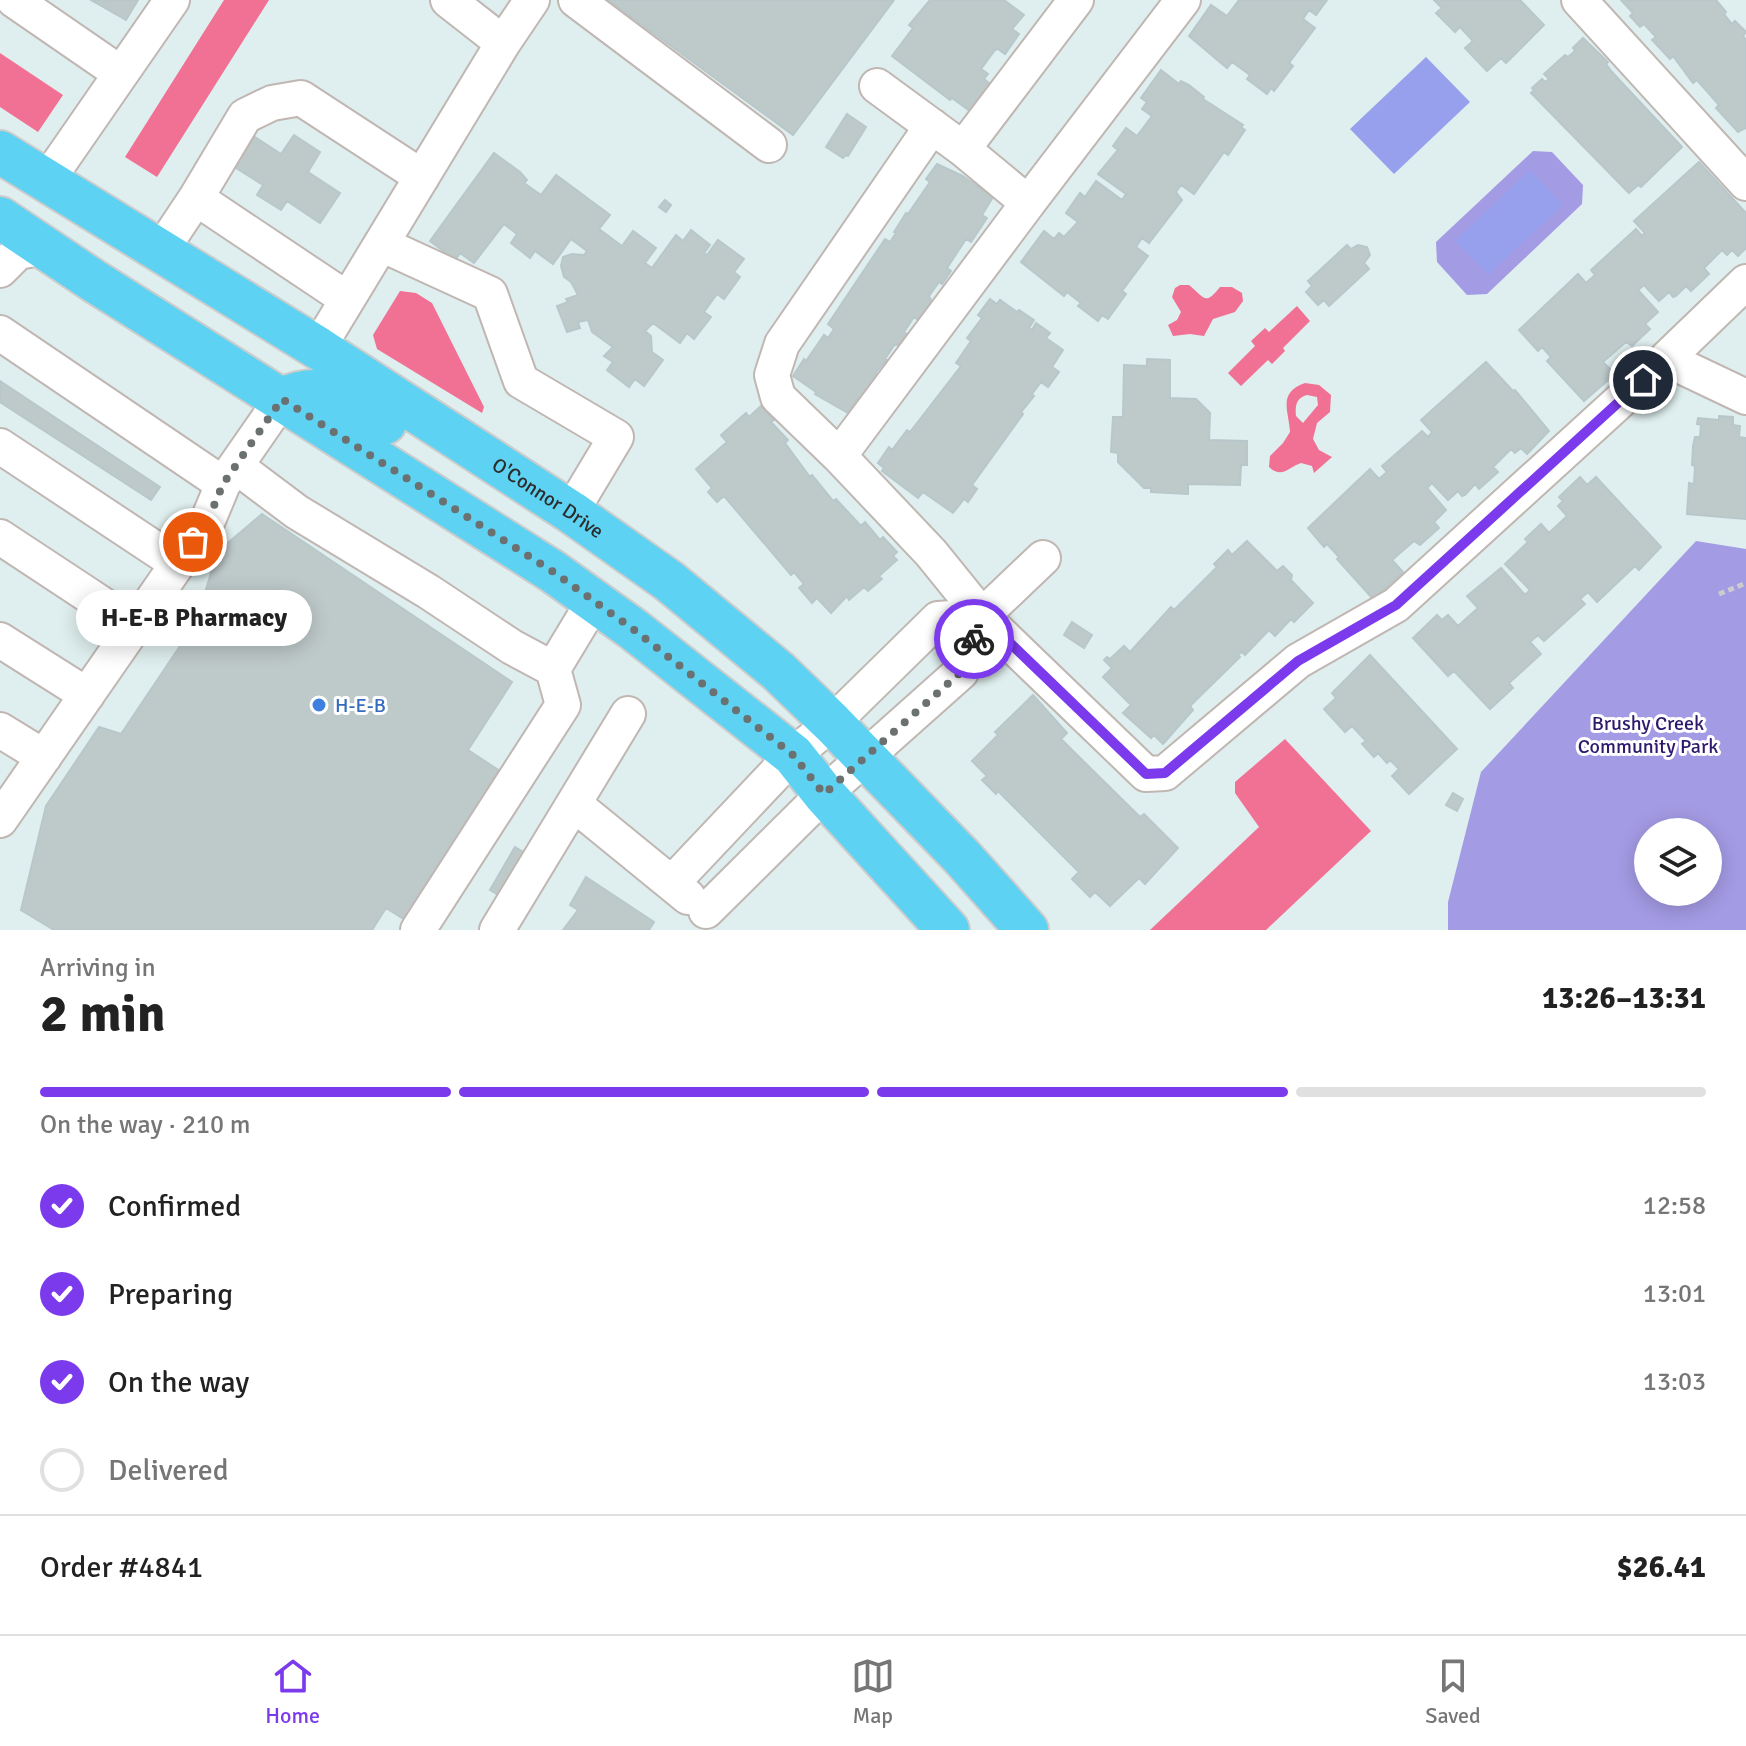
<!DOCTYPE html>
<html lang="en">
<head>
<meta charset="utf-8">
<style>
	:root { --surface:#fff; --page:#f2f2f2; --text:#222; --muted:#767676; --line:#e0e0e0; --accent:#7c3aed }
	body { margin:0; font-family:Signika,sans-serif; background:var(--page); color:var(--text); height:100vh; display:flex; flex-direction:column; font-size:30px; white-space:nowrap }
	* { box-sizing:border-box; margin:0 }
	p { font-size:26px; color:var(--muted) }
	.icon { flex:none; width:44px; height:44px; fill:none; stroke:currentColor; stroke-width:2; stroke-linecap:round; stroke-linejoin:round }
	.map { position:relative; height:930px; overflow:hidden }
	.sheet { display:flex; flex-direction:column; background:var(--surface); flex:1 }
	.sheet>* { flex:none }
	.tools { position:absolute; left:1634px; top:818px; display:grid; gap:16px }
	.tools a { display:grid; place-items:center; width:88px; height:88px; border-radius:50%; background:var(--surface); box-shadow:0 4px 20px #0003; font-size:40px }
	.pin { position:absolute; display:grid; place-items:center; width:68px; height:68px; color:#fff; margin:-34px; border:4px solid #fff; border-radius:50%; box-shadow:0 2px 8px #0007 }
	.courier { position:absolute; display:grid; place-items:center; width:80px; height:80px; margin:-40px; border:6px solid #7c3aed; border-radius:50%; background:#fff; color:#222; box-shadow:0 2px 10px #0007 }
	.bubble { position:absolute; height:56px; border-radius:28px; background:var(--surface); box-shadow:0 4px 20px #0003; font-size:26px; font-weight:800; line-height:56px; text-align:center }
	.overview em { font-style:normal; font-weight:800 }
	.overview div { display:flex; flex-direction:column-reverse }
	.overview { display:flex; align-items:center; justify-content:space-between; height:136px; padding:0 40px }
	h1 { font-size:52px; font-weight:800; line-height:60px }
	.bar { display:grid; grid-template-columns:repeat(4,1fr); gap:12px 8px; align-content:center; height:96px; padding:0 40px }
	.bar i { height:10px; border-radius:6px; background:var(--line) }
	.bar .selected { background:var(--accent) }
	.bar p { grid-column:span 4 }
	.line { display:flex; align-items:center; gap:20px; padding:0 40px; border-top:2px solid var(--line) }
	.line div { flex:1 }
	ol { padding:0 40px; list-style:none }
	li { display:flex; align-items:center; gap:24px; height:88px }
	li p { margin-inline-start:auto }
	li .icon { padding:8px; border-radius:50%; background:var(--accent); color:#fff; stroke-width:4 }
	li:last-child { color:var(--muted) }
	li i { width:44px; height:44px; border:4px solid var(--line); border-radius:50% }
	.tab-bar { display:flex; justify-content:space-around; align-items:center; height:112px; border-top:2px solid var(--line); background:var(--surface); font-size:22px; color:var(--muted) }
	.tab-bar a { display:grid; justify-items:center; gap:4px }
	.tab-bar .selected { color:var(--accent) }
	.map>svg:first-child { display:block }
	.green { fill:#a49be5; fill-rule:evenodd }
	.pitch { fill:#96a0ec }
	.water { fill:#f17194; fill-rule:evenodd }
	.building { fill:#bec9ca; stroke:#b8c8ca; stroke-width:2 }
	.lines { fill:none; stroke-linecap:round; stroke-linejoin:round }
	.minor-casing { stroke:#c0b6b2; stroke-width:38 }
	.major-casing { stroke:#ccc; stroke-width:46 }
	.path { stroke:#ccc; stroke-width:5; stroke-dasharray:6 4; stroke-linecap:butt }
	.minor { stroke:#fff; stroke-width:34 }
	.major { stroke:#5ed2f3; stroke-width:42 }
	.done { stroke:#6b7070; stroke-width:8; stroke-dasharray:0 14.4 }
	.route { stroke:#7c3aed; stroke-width:10 }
	.shop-dot { fill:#3f7fe0; stroke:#fff; stroke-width:3 }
	.labels { text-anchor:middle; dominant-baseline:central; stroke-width:6; stroke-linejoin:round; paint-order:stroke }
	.street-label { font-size:20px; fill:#2c2c2c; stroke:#fff }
	.shop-label { font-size:20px; fill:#366cbe; stroke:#fff; text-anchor:start }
	.park-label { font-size:20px; fill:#2e1a6c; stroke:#fff }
</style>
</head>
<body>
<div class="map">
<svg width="1746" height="930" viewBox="0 0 1746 930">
	<rect width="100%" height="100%" fill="#dfeeee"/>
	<path class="green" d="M1533 151 1552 152 1583 185 1582 204 1487 294 1467 295 1437 262 1436 242Z
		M1696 541 1746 549V930H1448V902L1481 772ZM1708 832V892H1648V832Z"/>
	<path class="pitch" d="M1426 57 1470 102 1394 174 1350 129Z
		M1530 170 1563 205 1488 275 1455 241Z"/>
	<path class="water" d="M224 0H269L157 177 125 157Z
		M0 53 63 95 38 132 0 107Z
		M1180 285H1189C1205 298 1205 306 1220 287H1232L1242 293 1243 301 1235 312 1213 319 1204 336 1190 334 1173 336 1168 325 1177 320 1181 312 1172 297 1175 288Z
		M400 291 416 293 432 303 484 407 482 413 377 349 373 335Z
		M1297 306 1310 321 1283 348 1285 351 1272 364 1268 360 1241 386 1228 373 1255 346 1251 341 1265 328 1269 332Z
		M1305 383 1319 385 1331 395 1330 412 1317 423 1313 439 1319 450 1332 457 1314 473 1312 466 1301 463C1289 467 1282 479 1269 467L1270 456 1283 443 1290 432C1289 411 1277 393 1305 383ZM1307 395 1317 397 1318 405 1303 423 1296 416C1295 406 1296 398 1307 395Z
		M1285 739 1371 831 1266 930H1150L1259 827 1235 793V782Z"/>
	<path class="building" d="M91 0H138L126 20Z
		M608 0H894L793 135Z
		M930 0H1004L1024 15 1012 29 1019 34 1005 54 998 49 995 50 981 69 988 74 984 79 990 84 970 111 952 98 950 100 892 56 913 28 909 25Z
		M1239 0H1327L1316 15 1309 10 1303 19 1315 28 1289 63 1293 66 1274 91 1271 88 1267 94 1247 79 1250 75 1232 62 1227 68 1189 36 1211 5 1227 16Z
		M1434 0H1520L1544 25 1506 63 1501 58 1487 71 1465 48 1473 41 1460 27 1455 32 1436 13 1442 8Z
		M1621 0H1716L1726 12 1724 14 1732 24 1735 21 1746 32 1743 36 1746 40V128L1738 132 1716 108 1719 105 1697 80 1693 83 1673 56 1670 59 1652 40 1656 37 1644 24 1640 27 1630 16 1633 13Z
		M1583 38 1608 62 1606 64 1612 72 1682 147 1641 187 1638 185 1629 193 1531 93 1534 90 1532 88 1542 79 1545 82 1549 79 1544 74 1565 55 1568 57 1575 51 1573 48Z
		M1161 70 1179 84 1181 81 1189 85 1204 97 1203 99 1243 125 1241 127 1245 130 1228 155 1224 152 1194 194 1181 185 1176 192 1182 200 1149 243 1142 238 1136 247 1148 256 1122 291 1126 294 1108 319 1102 315 1098 321 1078 306 1081 303 1067 292 1064 296 1021 262 1044 231 1054 239 1059 233 1064 237 1078 222 1066 213 1080 193 1085 197 1096 181 1122 200 1126 194 1098 174 1118 150 1113 146 1126 128 1137 136 1152 116 1142 109 1147 102 1141 98Z
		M847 114 866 127 848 156 846 155 843 158 826 147Z
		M244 130 281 154 294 135 320 152 308 172 340 193 320 223 287 201 281 210 257 195 263 185 225 161Z
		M494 153 520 172 527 180 524 183 541 195 556 175 610 215 599 229 622 246 633 231 656 248 645 263 652 268 676 235 683 241 691 230 710 245 704 253 707 255 718 240 744 259 734 272 740 277 724 299 717 294 704 312 711 317 694 339 687 333 680 343 653 323 645 331 651 336 652 352 663 360 644 386 635 379 629 387 607 370 613 362 604 356 613 347 592 332 588 320 578 322 580 328 567 332 557 306 568 302 566 299 578 295 571 282 564 277 561 266 563 257 572 254 584 255 587 251 571 239 553 264 535 251 530 258 511 243 517 234 504 224 474 263 460 253 455 260 430 241Z
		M1699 162 1746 213V248L1738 256 1732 250 1727 255 1722 250 1704 268 1709 274 1691 291 1686 286 1676 296 1673 297 1669 292 1659 301 1644 285 1638 290 1658 312 1645 324 1650 329 1632 346 1626 342 1603 362 1615 374 1584 401 1547 361 1551 357 1542 347 1538 351 1519 330 1578 274 1586 283 1595 275 1591 270 1636 229 1642 236 1645 233 1634 221Z
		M937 164 963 176 993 197 982 215 987 218 971 242 966 239 947 268 951 271 942 284 939 282 929 296 932 302 926 312 918 320 914 317 904 332 908 335 900 347 895 344 885 359 887 360 875 373 880 377 864 402 858 398 848 413 815 394 816 392 793 376 804 359 806 361 824 335 828 338 834 329 828 324 885 239 890 242 896 233 894 232 906 213 908 214 930 182 926 179Z
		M665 200 671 205 666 212 659 207Z
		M1347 245 1351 249 1358 245 1367 247 1370 255 1364 263 1369 269 1329 306 1324 300 1318 305 1306 292 1312 286 1308 281Z
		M990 299 997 304 1000 300 1017 312 1019 310 1034 320 1029 328 1032 330 1036 323 1050 333 1046 338 1063 350 1052 367 1059 372 1048 387 1041 382 1032 394 1034 396 1021 412 1023 414 972 485 977 489 968 502 964 499 953 513 923 492 918 498 882 471 884 468 878 463 889 447 892 450 907 430 910 432 961 366 956 363 971 341 967 338 982 318 978 315Z
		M1147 359 1170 360V398L1196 399 1210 413 1209 440 1247 441V465H1241L1240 485 1188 484V494L1151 492V488H1144L1118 462V453L1111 452 1113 417H1123L1124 365 1147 366Z
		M1486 362 1513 391 1515 390 1549 431 1527 454 1521 448 1515 453 1511 449 1493 467 1498 472 1479 489 1475 484 1465 495 1462 496 1458 491 1448 500 1432 483 1427 488 1446 510 1434 522 1439 528 1420 545 1414 541 1392 560 1403 572 1373 599 1337 559 1339 557 1327 544 1324 547 1308 528 1370 469 1379 479 1387 472 1382 466 1422 431 1428 437 1432 432 1421 420Z
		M0 381 160 487 151 500 0 402Z
		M761 406 774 420 771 422 788 440 785 443 810 477 812 475 833 501 836 499 861 526 865 522 880 540 883 537 897 552 893 556 897 560 879 576 882 579 868 591 864 587 849 600 847 596 831 613 817 598 812 603 799 588 804 584 794 572 791 575 724 496 717 502 708 492 712 488 696 469 727 442 721 435 746 413 749 417Z
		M1719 416 1733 417V425L1740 426 1739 437 1746 438V519L1687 514 1689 483 1694 484 1695 466 1692 465 1693 446 1695 437H1700L1701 425 1697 424 1698 418 1719 420Z
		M1580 477 1587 485 1596 477 1661 547 1639 570 1635 566 1597 602 1588 592 1580 599 1585 604 1544 641 1538 635 1530 642 1541 654 1509 683 1513 688 1490 709 1454 671 1448 676 1413 638 1437 615 1442 620 1448 615 1458 626 1478 608 1467 596 1501 568 1525 595 1530 590 1505 564 1528 542 1525 539 1541 524 1549 533 1567 516 1558 506 1563 501 1559 497Z
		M262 514 512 682 468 750 503 773 410 923 386 908 372 930H54L21 910 46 806 99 727 121 734 186 637 205 593 217 552Z
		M1247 541 1277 571 1283 566 1292 575 1291 580 1313 603 1294 622 1291 619 1275 636 1269 630 1245 655 1242 652 1238 655 1240 657 1190 706 1193 710 1163 744 1154 735 1151 738 1123 713 1131 705 1103 677 1112 668 1104 660 1107 657 1110 659 1124 646 1130 652 1171 607 1174 610 1217 567 1214 564 1228 550 1232 555Z
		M1072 622 1092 635 1084 648 1064 635Z
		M1370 655 1457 749 1409 794 1392 776 1399 769 1390 760 1387 763 1378 753 1374 757 1362 744 1366 741 1352 726 1345 732 1324 709 1336 698 1332 693Z
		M1033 695 1067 733 1061 739 1140 817 1144 814 1178 848 1145 884 1139 878 1110 906 1095 892 1090 897 1072 879 1079 872 998 791 996 794 982 780 987 776 972 761 998 735 995 732Z
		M1453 793 1463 799 1457 811 1446 805Z
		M515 847 535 859 510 902 490 890Z
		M586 877 654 922 649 930H563L578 910 570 905Z"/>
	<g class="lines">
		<g class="minor-casing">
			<path id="minor" d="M14 0 120 73
				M576 0 769 145
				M1579 0 1746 183
				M503 43 532 0
				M932 126 782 344 772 375 778 397 839 456 931 553 982 616 1146 774 1165 773 1298 661 1396 605 1666 359 1746 282
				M963 149 1076 0
				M46 182 172 0
				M196 198 245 116 272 103 301 98 422 177
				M1028 203 1183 0
				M381 244 490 294 521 381 616 437 571 512
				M160 252 196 198 347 299
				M0 270 18 252 45 247
				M0 333 223 484
				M318 348 503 43 448 0
				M1666 359 1746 397
				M0 446 178 564
				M839 456 1028 203 963 149 877 86
				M237 467 297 512 429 592 512 647 553 669
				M0 537 135 626
				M0 640 87 695
				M0 730 44 757
				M574 804 688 897
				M0 820 208 520 223 484 282 399
				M672 883 793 755 832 723 938 619 982 616
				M706 911 824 794 961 672 982 616 1043 558
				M418 930 563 705 553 669 594 601
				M497 930 628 714"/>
		</g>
		<g class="major-casing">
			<g id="major">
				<path id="s1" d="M0 152 318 348 571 512 669 581 778 671 832 723 962 857 1027 930"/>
				<path d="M0 218 94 281 552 571 633 629 793 755 824 794 948 930"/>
				<path d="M282 399C326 379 348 400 385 423"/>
			</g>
		</g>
		<path class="path" d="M1719 594 1746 583"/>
		<use href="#minor" class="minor"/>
		<use href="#major" class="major"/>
	</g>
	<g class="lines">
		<path class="done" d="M193 542 208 520 223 484 282 399 552 571 633 629 793 755 824 794 961 672 974 639"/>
		<path class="route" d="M974 639 982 616 1146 774 1165 773 1298 661 1396 605 1643 380"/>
	</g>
	<circle class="shop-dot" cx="319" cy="705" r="8"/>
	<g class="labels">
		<g class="street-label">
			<text stroke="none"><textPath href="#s1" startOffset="648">O'Connor Drive</textPath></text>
		</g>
		<g class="shop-label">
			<text x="335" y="705">H-E-B</text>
		</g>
		<g class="park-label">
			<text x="1648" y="723">Brushy Creek<tspan x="1648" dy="23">Community Park</tspan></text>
		</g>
	</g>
</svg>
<div class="tools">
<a><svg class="icon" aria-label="layers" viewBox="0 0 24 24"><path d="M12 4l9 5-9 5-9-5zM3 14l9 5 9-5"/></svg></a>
</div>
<div class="pin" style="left:193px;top:542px;background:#ea580c"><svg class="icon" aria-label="bag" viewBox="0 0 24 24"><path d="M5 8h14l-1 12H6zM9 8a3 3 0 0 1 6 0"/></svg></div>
<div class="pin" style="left:1643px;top:380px;background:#1f2937"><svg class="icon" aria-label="home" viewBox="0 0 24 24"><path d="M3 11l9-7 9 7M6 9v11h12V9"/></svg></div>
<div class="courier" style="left:974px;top:639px"><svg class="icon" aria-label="bike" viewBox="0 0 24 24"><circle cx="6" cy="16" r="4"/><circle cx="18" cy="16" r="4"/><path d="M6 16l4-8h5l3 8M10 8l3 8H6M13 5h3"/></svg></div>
<div class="bubble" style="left:76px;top:590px;width:236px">H-E-B Pharmacy</div>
</div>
<section class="sheet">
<div class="overview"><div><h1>2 min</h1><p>Arriving in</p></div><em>13:26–13:31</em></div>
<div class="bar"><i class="selected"></i><i class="selected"></i><i class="selected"></i><i></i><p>On the way · 210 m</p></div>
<ol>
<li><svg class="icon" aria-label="check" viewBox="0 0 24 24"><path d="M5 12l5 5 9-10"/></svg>Confirmed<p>12:58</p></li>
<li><svg class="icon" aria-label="check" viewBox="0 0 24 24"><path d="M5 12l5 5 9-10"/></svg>Preparing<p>13:01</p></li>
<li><svg class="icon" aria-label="check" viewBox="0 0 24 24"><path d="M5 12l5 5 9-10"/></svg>On the way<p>13:03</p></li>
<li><i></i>Delivered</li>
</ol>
<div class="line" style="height:104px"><div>Order #4841</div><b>$26.41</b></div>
</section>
<nav class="tab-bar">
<a class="selected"><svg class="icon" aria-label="home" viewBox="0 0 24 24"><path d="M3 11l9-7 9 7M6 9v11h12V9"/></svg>Home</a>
<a><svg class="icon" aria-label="map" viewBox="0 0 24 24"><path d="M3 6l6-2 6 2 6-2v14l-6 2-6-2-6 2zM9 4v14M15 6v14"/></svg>Map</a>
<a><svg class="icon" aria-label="saved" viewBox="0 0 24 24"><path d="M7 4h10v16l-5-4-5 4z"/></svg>Saved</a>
</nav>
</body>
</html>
